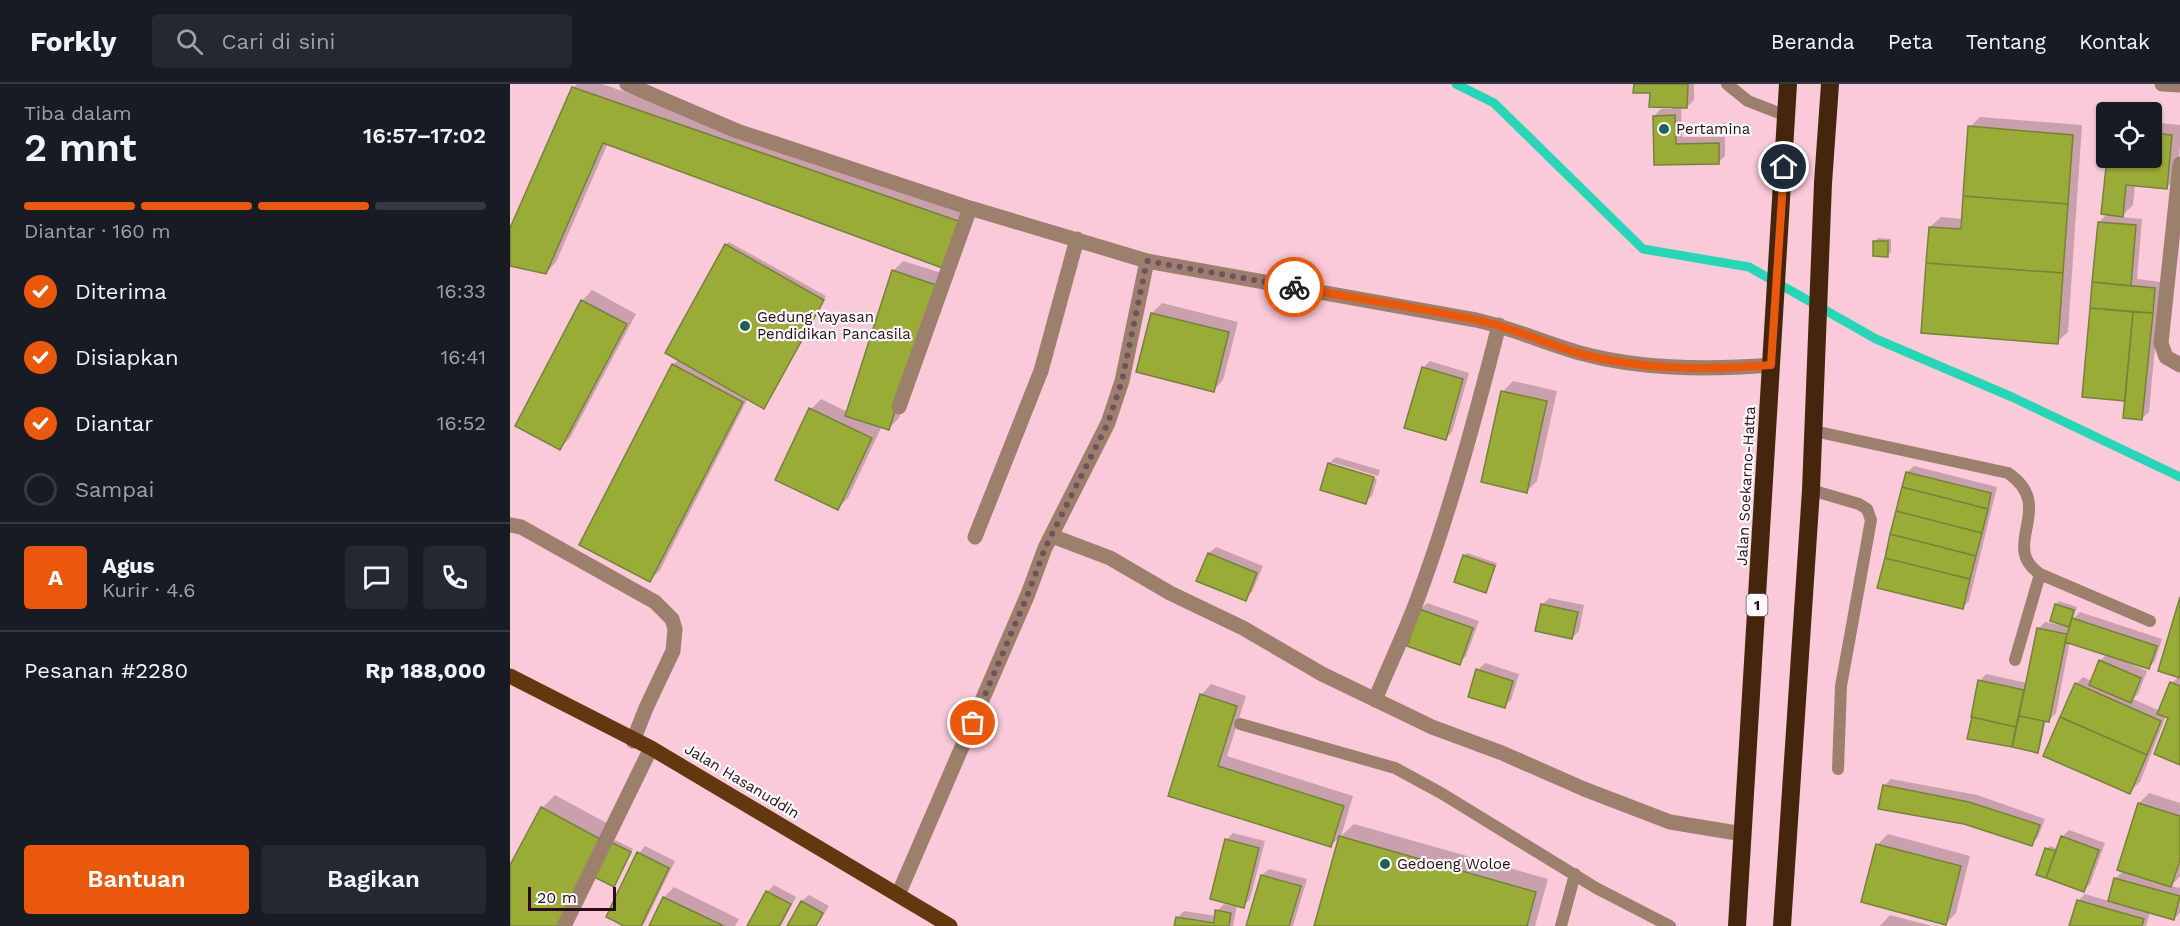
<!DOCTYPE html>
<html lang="id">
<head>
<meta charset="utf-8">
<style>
	:root { --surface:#171b24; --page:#242831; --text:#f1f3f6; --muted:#9ea1a6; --line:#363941; --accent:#ea580c }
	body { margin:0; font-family:"Work Sans",sans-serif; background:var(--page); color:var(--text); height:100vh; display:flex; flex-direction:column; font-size:22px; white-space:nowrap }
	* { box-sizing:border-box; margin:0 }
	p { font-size:20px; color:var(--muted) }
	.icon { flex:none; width:33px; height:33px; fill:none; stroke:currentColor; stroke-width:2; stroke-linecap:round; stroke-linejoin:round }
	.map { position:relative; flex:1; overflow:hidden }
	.drawer { display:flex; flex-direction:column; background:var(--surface); width:510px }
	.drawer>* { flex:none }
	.tools { position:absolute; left:1586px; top:18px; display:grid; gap:12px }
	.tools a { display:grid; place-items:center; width:66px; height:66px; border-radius:6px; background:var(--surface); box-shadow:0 2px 4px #0004; font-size:30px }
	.scale { position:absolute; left:18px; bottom:15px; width:88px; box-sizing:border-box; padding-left:6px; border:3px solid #290e19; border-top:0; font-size:16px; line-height:21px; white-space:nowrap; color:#290e19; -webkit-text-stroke:4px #fafafa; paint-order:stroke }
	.pin { position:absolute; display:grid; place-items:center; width:51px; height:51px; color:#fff; margin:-26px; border:3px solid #fff; border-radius:50%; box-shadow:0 2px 6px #0007 }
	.courier { position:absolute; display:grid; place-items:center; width:60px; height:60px; margin:-30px; border:4px solid #ea580c; border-radius:50%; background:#fff; color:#222; box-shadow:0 2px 8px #0007 }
	.headline em { font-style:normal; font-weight:600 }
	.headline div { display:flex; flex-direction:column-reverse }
	.headline { display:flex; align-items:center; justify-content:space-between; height:102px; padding:0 24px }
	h1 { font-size:39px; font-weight:600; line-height:45px }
	.bar { display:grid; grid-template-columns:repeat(4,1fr); gap:9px 6px; align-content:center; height:72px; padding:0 24px }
	.bar i { height:8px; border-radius:4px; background:var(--line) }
	.bar .selected { background:var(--accent) }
	.bar p { grid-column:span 4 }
	.line { display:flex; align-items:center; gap:15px; padding:0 24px; border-top:2px solid var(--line) }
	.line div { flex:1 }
	.round { display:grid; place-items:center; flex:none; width:63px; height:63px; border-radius:6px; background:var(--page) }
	ol { padding:0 24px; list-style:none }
	li { display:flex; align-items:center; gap:18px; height:66px }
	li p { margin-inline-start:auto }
	li .icon { padding:6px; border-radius:50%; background:var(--accent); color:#fff; stroke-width:4 }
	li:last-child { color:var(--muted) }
	li i { width:33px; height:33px; border:3px solid var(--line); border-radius:50% }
	.action { display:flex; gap:12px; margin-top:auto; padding:12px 24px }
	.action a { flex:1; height:69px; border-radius:6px; background:var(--accent); color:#fff; font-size:24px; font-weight:600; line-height:69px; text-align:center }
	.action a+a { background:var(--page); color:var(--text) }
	header { display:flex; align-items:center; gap:36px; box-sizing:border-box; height:84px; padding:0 30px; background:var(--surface); border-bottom:2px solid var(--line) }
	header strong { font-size:28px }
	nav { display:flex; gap:33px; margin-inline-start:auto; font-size:21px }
	.search { width:420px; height:54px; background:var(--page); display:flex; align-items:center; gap:15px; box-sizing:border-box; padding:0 21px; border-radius:6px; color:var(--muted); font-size:22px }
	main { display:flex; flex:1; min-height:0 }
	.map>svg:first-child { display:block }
	.shadow { fill:#0003 }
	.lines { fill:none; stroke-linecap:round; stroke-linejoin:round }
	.stream { stroke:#29d5b7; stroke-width:9 }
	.building { fill:#9bab38; stroke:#76823a; stroke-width:1.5 }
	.lane { stroke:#9c806d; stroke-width:12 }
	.street { stroke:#9c806d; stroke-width:15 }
	.primary { stroke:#653710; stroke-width:15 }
	.highway { stroke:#44260d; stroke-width:18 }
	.done { stroke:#72505c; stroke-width:6; stroke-dasharray:0 10.8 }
	.route { stroke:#ea580c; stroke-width:8 }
	.poi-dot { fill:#1d6255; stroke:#fafafa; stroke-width:2 }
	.labels { text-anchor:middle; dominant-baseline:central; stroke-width:4.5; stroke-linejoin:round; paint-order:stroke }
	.shield { fill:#fafafa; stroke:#68555c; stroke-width:1.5 }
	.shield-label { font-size:14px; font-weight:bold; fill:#290e19 }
	.poi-label { font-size:15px; fill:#290e19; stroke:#fafafa; text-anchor:start }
	.street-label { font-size:15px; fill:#290e19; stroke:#fafafa }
</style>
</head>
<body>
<header>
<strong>Forkly</strong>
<div class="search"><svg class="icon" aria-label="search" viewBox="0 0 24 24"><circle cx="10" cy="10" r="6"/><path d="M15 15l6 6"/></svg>Cari di sini</div>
<nav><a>Beranda</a><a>Peta</a><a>Tentang</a><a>Kontak</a></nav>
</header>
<main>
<section class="drawer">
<div class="headline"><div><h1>2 mnt</h1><p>Tiba dalam</p></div><em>16:57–17:02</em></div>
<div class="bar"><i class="selected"></i><i class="selected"></i><i class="selected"></i><i></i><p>Diantar · 160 m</p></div>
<ol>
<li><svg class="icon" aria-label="check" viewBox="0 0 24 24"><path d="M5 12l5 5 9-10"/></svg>Diterima<p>16:33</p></li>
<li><svg class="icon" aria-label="check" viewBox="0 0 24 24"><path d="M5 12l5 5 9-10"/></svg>Disiapkan<p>16:41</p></li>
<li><svg class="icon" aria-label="check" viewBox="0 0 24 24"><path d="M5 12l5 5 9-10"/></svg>Diantar<p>16:52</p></li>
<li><i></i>Sampai</li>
</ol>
<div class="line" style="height:108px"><b class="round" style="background:var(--accent);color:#fff">A</b><div><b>Agus</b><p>Kurir · 4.6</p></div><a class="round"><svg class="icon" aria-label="chat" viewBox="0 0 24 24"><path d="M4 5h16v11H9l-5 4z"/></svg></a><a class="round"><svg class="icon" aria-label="phone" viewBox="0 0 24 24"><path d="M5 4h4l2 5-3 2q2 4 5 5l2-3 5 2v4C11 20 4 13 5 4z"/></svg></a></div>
<div class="line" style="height:78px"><div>Pesanan #2280</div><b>Rp 188,000</b></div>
<div class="action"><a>Bantuan</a><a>Bagikan</a></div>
</section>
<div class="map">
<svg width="1670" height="842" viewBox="0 0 1670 842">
	<rect width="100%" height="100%" fill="#facad9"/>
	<path class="shadow" d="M67 0H92L463 129 445 173 98 59 46 178 36 189 0 180V148L63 4Z
		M1125 0H1184V16L1177 23H1171L1172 53H1215V72L1209 78 1145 80 1144 32 1151 25H1162V23L1141 7Z
		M1470 33 1572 41 1558 248 1547 258 1420 143 1431 133 1453 135 1460 43Z
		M1641 38 1670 41V61L1667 93 1657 103 1625 100 1623 121 1611 133 1632 135 1627 195 1651 198 1639 328 1632 334 1616 316 1573 311 1589 138 1598 129H1593L1598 74H1641Z
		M1368 154 1381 155V168L1377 171 1365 158Z
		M219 158 316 212 256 320 238 314 150 486 140 496 163 281 169 275 216 161Z
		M393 177 435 190 389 334 379 344 372 342 338 414 328 424 267 395 301 325 311 315 338 328 383 187Z
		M82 206 126 230 60 354 50 364 7 341 72 217Z
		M652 219 728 238 713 296 703 307 642 229Z
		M920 277 959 289 942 348 935 355 913 284Z
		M1003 297 1047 307 1027 397 1017 407 973 397 993 307Z
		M826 373 870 386 868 392 821 378V381L867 395 862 412 855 418 819 379Z
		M1404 382 1487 403 1459 517 1452 524 1397 388Z
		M706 463 753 482 742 508 735 515 688 496 699 469Z
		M957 469 987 479 978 504 975 507 954 472Z
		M1039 514 1074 521 1069 547 1062 554 1032 521Z
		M1549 517 1567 523 1563 535 1570 528 1652 555 1645 577 1639 583 1622 578 1621 580 1637 587 1628 610 1623 615 1650 627 1662 599 1669 592 1670 518V679L1660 634 1656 632 1630 698 1619 708 1566 600 1573 593 1582 597 1590 577 1597 570 1560 557 1546 629 1539 636H1536L1530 664 1527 667 1502 662 1470 597 1476 590 1517 599 1528 545 1535 538 1556 542V540L1542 536 1546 520Z
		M917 519 969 537 956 572 949 579 910 526Z
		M975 579 1009 590 1001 616 994 622 968 586Z
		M701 600 736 612 717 672 843 712 831 752 820 762 660 711 691 611Z
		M1381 695 1467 711 1535 735 1528 753 1521 760 1374 702Z
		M1639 709 1670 719V792L1661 802 1670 804V829L1664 835 1640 828 1636 842H1561L1568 817 1575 810 1599 817 1605 795 1614 786 1629 719Z
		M45 711 104 743 0 842V784L32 724Z
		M844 740 1038 795 1025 842H805L830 753Z
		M1559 746 1595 759 1580 800 1573 807 1537 765 1540 762 1548 765 1552 753Z
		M723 749 755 757 740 815 733 822 727 821 723 842H666L667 834 674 827 706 832 707 827 714 820 723 822 716 756Z
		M1378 750 1460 772 1446 829 1436 839 1353 817 1368 760Z
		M105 756 123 765 104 801 102 759Z
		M135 762 165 777 134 840 132 842H117L129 769Z
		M759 785 797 795 783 842H738L752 791Z
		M264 801 286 813 271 842H238L257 808Z
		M164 803 229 835 225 842H140L154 813Z
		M299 811 319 822 307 842H278L292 817Z
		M1380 831 1422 842H1370Z"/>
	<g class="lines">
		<path class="stream" d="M946 0 984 19 1133 165 1239 183 1366 255 1502 313 1670 393"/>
	</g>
	<path class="building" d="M1124 0H1178L1177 24 1139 23 1140 9H1123Z
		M62 3 454 139 435 185 93 59 36 190 0 182V144Z
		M1165 31 1166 60 1209 59V80L1144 81 1143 32Z
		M1458 42 1563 51 1558 120 1453 112Z
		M1641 49 1662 51 1657 105 1616 101 1613 133 1591 130 1597 74H1641Z
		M1453 112 1558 120 1553 189 1416 179 1419 143 1451 145Z
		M1588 138 1626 141 1621 202 1582 198Z
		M1363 157H1378V173L1363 172Z
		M215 160 314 216 254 325 155 269Z
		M1416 179 1553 189 1548 260 1411 249Z
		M382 186 426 201 379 346 335 332Z
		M1582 198 1645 204 1643 229 1580 224Z
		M71 216 117 240 50 366 5 342Z
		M1580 224 1623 228 1615 317 1572 313Z
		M1623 228 1643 229 1632 336 1613 334Z
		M641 229 719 248 704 308 626 288Z
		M162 280 233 318 140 498 69 461Z
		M912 283 953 295 936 356 894 344Z
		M991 307 1037 317 1017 409 971 398Z
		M299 324 362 354 328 426 265 396Z
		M818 379 864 393 856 420 810 406Z
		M1396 388 1481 409 1478 425 1392 403Z
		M1392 403 1478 425 1472 449 1386 427Z
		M1386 427 1472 449 1466 472 1380 450Z
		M1380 450 1466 472 1460 495 1375 474Z
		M698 469 747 489 736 517 686 497Z
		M953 471 985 482 976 509 944 498Z
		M1375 474 1460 495 1453 525 1367 504Z
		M1670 513V594L1648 587Z
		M1031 520 1068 528 1062 555 1025 547Z
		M1545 520 1564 526 1559 543 1540 537Z
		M909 525 963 544 950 581 897 562Z
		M1562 534 1647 562 1639 585 1555 558Z
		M1527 544 1557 550 1539 638 1509 632Z
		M1589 576 1631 594 1621 619 1579 601Z
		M966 585 1003 597 995 624 958 613Z
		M1468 596 1514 606 1506 643 1461 633Z
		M1660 598 1670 602V681L1644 670 1658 634 1647 630Z
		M1565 599 1651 637 1637 671 1550 633Z
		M690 610 727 622 708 682 834 722 821 763 658 712Z
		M1509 632 1534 637 1528 669 1502 663Z
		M1462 633 1506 643 1502 663 1457 655Z
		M1550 633 1637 671 1620 710 1533 672Z
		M1373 701 1459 718 1530 741 1522 762 1454 740 1368 725Z
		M1628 719 1670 732V776L1661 803 1607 786Z
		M31 723 92 756 47 842H0V781Z
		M829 752 1026 808 1017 842H804Z
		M1551 752 1589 766 1574 808 1536 794Z
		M715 755 749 764 734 824 700 815Z
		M101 758 121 768 104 803 84 793Z
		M1366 760 1451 782 1436 841 1351 818Z
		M1535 764 1546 767 1536 794 1526 791Z
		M127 768 159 784 131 842H114L96 833Z
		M751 791 791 802 779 842H736Z
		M1604 794 1670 812 1664 836 1598 817Z
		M256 807 281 820 269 842H237Z
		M153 813 214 842H139Z
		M1567 816 1634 835 1632 842H1559Z
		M291 817 313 829 306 842H277Z
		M705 826 721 829 719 842H664L666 833 704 839Z"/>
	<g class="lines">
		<path class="lane" d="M1217 0 1238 17 1277 32
			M1304 347 1498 389C1548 423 1488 462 1530 490L1640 537
			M1301 406 1349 420 1357 425 1361 436 1331 602 1328 685
			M1505 576 1530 490
			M730 640 885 684 931 709 1086 804 1160 842
			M1051 842 1065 790"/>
		<path class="street" d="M117 0 227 47 460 124 637 177 966 236C1002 244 1035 259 1070 269 1132 286 1198 286 1261 281
			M1652 0 1670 1
			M1670 80 1651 259 1656 273 1670 281
			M389 323 460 124
			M0 441 11 443 145 518 162 535 165 545 163 567 136 624 123 657
			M542 452 600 474 660 509 733 544 812 590 922 643 992 669 1074 705 1160 738 1233 750
			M465 453 531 287 567 155
			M865 616C878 584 894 551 906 519 940 428 965 335 989 241
			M388 811 518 510 535 464 598 339 612 297 637 177
			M54 842 141 664"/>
		<path class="primary" d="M0 592 141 664 440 842"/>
		<path class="highway" d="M1227 842 1278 0
			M1272 842 1301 406 1313 99 1320 0"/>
	</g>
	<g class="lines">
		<path class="done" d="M463 639 518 510 535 464 598 339 612 297 637 177 784 203"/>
		<path class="route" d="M784 203C848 215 913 224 976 238 1009 246 1039 261 1071 270 1134 286 1197 286 1261 281L1274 83"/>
	</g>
	<g class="poi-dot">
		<circle cx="1154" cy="45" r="6"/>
		<circle cx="235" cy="242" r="6"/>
		<circle cx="875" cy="780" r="6"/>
	</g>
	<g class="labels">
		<rect class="shield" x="1236.5" y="510" width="21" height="22" rx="4.5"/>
		<g class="shield-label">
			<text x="1247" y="521">1</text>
		</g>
		<g class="poi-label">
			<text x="1166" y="45">Pertamina</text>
			<text x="247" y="233">Gedung Yayasan<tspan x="247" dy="17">Pendidikan Pancasila</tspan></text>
			<text x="887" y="780">Gedoeng Woloe</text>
		</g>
		<g class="street-label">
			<text transform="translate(1236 402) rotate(-87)">Jalan Soekarno-Hatta</text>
			<text transform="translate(232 697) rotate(31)">Jalan Hasanuddin</text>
		</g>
	</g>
</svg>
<div class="tools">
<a><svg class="icon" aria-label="locate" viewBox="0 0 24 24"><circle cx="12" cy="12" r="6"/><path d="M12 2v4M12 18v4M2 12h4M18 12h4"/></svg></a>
</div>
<div class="scale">20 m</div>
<div class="pin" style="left:463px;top:639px;background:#ea580c"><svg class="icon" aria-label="bag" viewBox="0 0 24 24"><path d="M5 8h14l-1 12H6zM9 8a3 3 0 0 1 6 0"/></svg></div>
<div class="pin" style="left:1274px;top:83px;background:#1f2937"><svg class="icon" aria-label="home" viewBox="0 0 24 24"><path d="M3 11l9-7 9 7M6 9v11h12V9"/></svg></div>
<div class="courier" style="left:784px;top:203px"><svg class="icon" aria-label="bike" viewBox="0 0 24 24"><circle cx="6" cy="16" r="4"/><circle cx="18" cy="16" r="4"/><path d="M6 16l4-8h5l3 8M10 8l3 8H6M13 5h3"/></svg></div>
</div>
</main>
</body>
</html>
